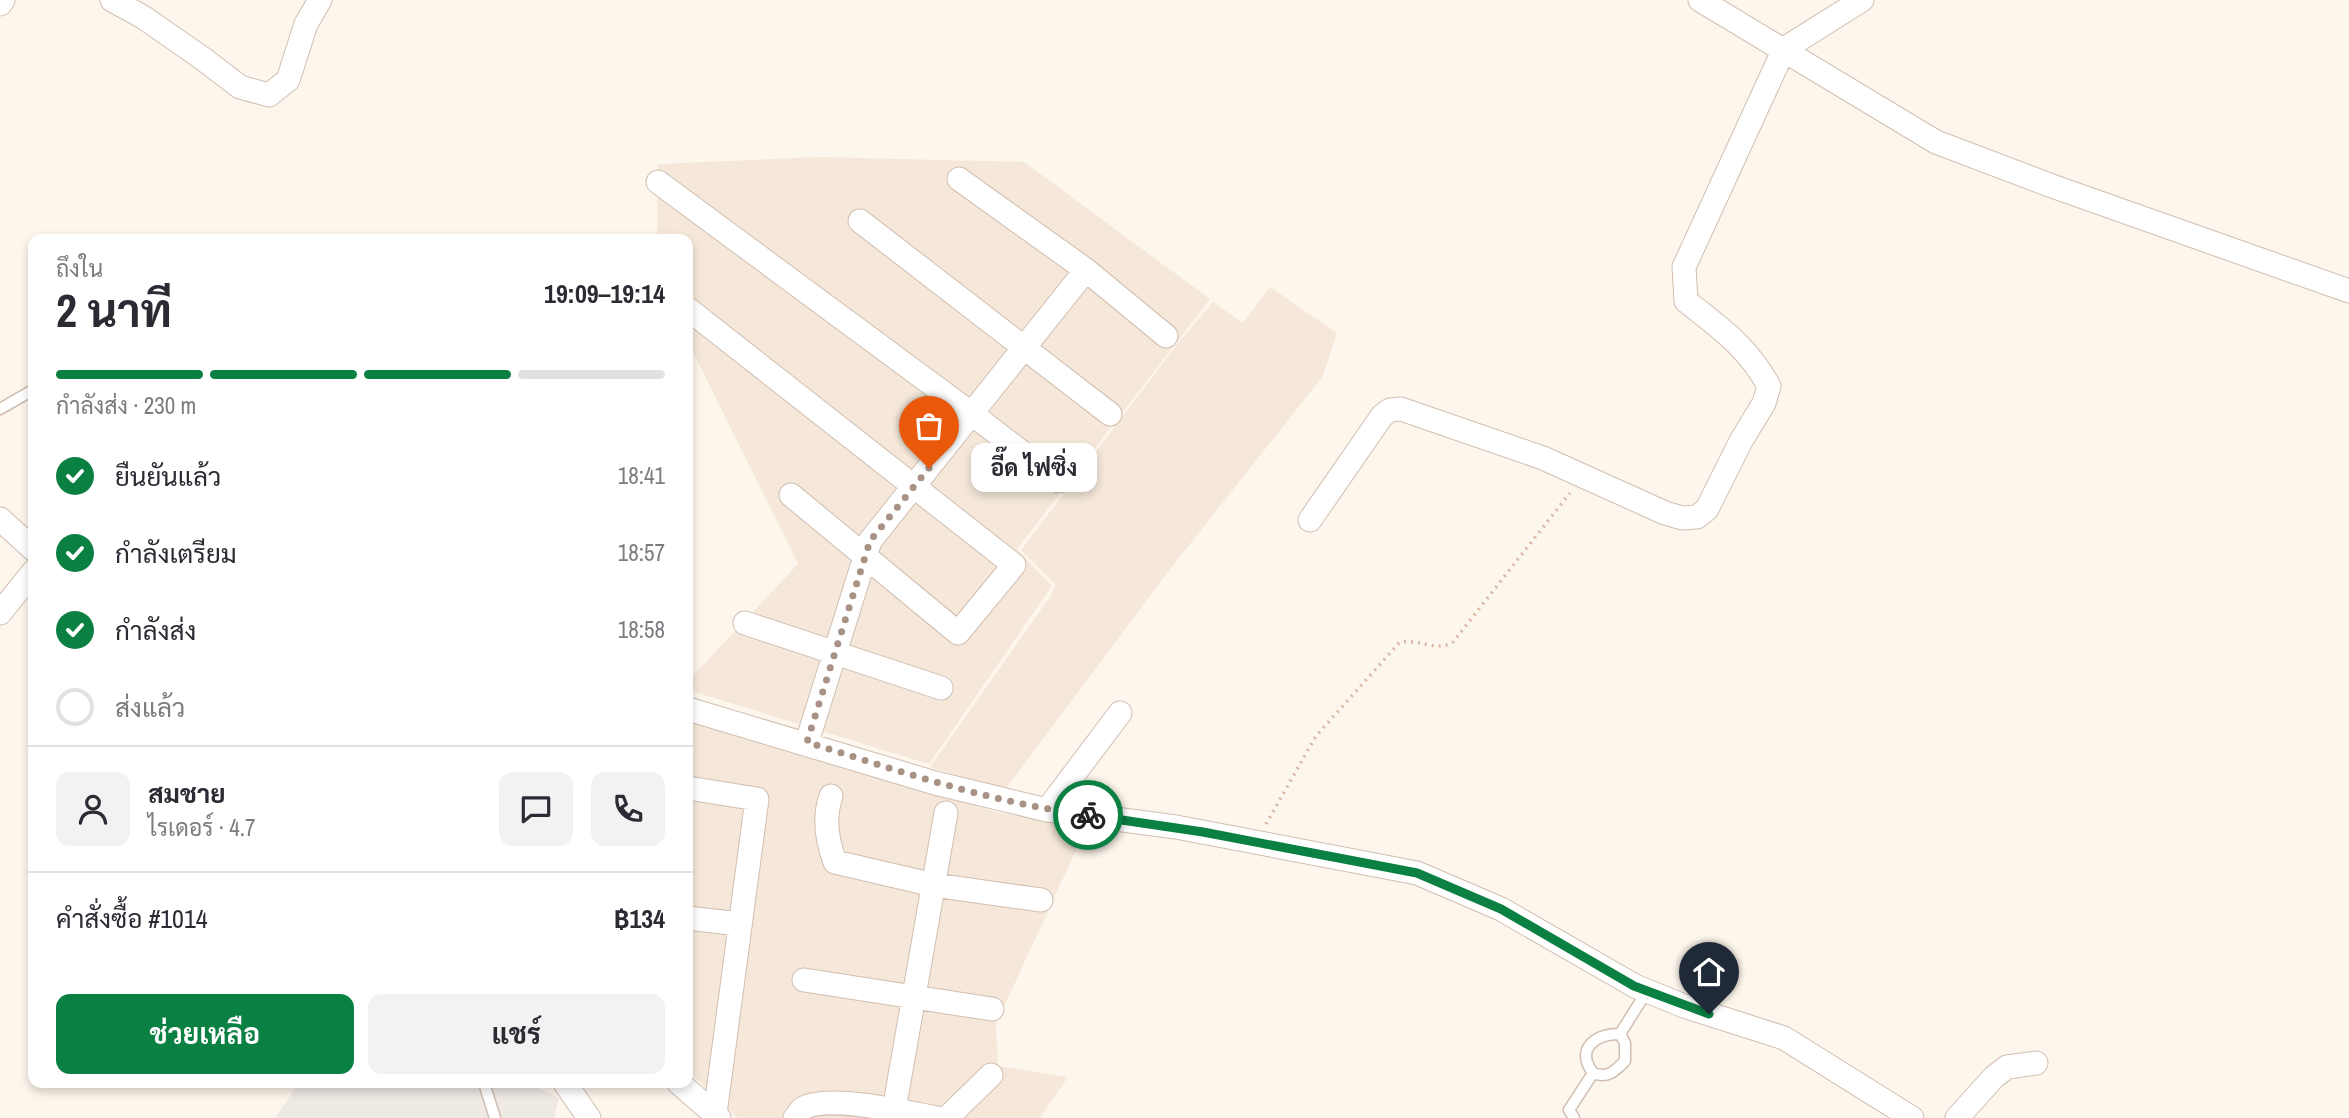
<!DOCTYPE html>
<html lang="th">
<head>
<meta charset="utf-8">
<style>
	:root { --surface:#fff; --page:#f2f2f3; --text:#2b2b33; --muted:#7c7c81; --line:#e1e1e2; --accent:#0b8043 }
	body { margin:0; font-family:"Archivo Narrow",Sarabun,sans-serif; background:var(--page); color:var(--text); height:100vh; display:flex; flex-direction:column; font-size:26px; white-space:nowrap }
	* { box-sizing:border-box; margin:0 }
	p { font-size:23px; color:var(--muted) }
	.icon { flex:none; width:38px; height:38px; fill:none; stroke:currentColor; stroke-width:2; stroke-linecap:round; stroke-linejoin:round }
	.map { position:relative; flex:1; overflow:hidden }
	.drawer { position:absolute; left:28px; top:234px; width:665px; height:854px; display:flex; flex-direction:column; background:var(--surface); border-radius:14px; box-shadow:0 4px 10px #0003 }
	.drawer>* { flex:none }
	.pin { position:absolute; display:grid; place-items:center; width:60px; height:60px; color:#fff; margin:-72px -30px; border-radius:50% 50% 50% 0; rotate:-45deg; box-shadow:0 0 7px #0007 }
	.pin .icon { rotate:45deg }
	.courier { position:absolute; display:grid; place-items:center; width:70px; height:70px; margin:-35px; border:5px solid #0b8043; border-radius:50%; background:#fff; color:#222; box-shadow:0 2px 9px #0007 }
	.bubble { position:absolute; height:49px; border-radius:14px; background:var(--surface); box-shadow:0 4px 10px #0003; font-size:23px; font-weight:700; line-height:49px; text-align:center }
	.head em { font-style:normal; font-weight:700 }
	.head div { display:flex; flex-direction:column-reverse }
	.head { display:flex; align-items:center; justify-content:space-between; height:119px; padding:0 28px }
	h1 { font-size:46px; font-weight:700; line-height:52px }
	.bar { display:grid; grid-template-columns:repeat(4,1fr); gap:10px 7px; align-content:center; height:84px; padding:0 28px }
	.bar i { height:9px; border-radius:5px; background:var(--line) }
	.bar .current { background:var(--accent) }
	.bar p { grid-column:span 4 }
	.line { display:flex; align-items:center; gap:18px; padding:0 28px; border-top:2px solid var(--line) }
	.line div { flex:1 }
	.round { display:grid; place-items:center; flex:none; width:74px; height:74px; border-radius:14px; background:var(--page) }
	ol { padding:0 28px; list-style:none }
	li { display:flex; align-items:center; gap:21px; height:77px }
	li p { margin-inline-start:auto }
	li .icon { padding:7px; border-radius:50%; background:var(--accent); color:#fff; stroke-width:4 }
	li:last-child { color:var(--muted) }
	li i { width:38px; height:38px; border:4px solid var(--line); border-radius:50% }
	.cta { display:flex; gap:14px; margin-top:auto; padding:14px 28px }
	.cta a { flex:1; height:80px; border-radius:14px; background:var(--accent); color:#fff; font-size:28px; font-weight:700; line-height:80px; text-align:center }
	.cta a+a { background:var(--page); color:var(--text) }
	.map>svg:first-child { display:block }
	.residential { fill:#f5e8da }
	.industrial { fill:#efe9e4 }
	.lines { fill:none; stroke-linecap:round; stroke-linejoin:round }
	.service-casing { stroke:#d1beb0; stroke-width:13 }
	.minor-casing { stroke:#d1beb0; stroke-width:25 }
	.path { stroke:#d9b8a5; stroke-width:3.5; stroke-dasharray:2 5; stroke-linecap:butt }
	.service { stroke:#fff; stroke-width:10 }
	.minor { stroke:#fff; stroke-width:23 }
	.done { stroke:#a89285; stroke-width:7; stroke-dasharray:0 12.6 }
	.route { stroke:#0b8043; stroke-width:9 }
</style>
</head>
<body>
<div class="map">
<svg width="2349" height="1118" viewBox="0 0 2349 1118">
	<rect width="100%" height="100%" fill="#fdf6ec"/>
	<path class="residential" d="M819 157 1024 162 1210 299 1017 549 1052 586 929 764 688 690V681L798 564 688 342V240H657L658 164Z
		M1270 287 1337 333 1323 376 1167 573 1005 790 930 767 1052 594 1055 584 1021 550 1178 343 1213 302 1243 323Z
		M688 699 945 796 999 813 1088 824 996 1024 998 1066 1068 1077 1040 1118H738L688 1071Z"/>
	<path class="industrial" d="M299 1083H527L559 1098 554 1118H275Z"/>
	<g class="lines">
		<g class="service-casing">
			<path id="service" d="M0 409 33 390
				M1593 1073C1608 1079 1615 1071 1625 1061V1043L1620 1034
				M484 1083 495 1118
				M1574 1118 1569 1110 1593 1073C1575 1049 1595 1034 1620 1034L1647 991"/>
		</g>
		<g class="minor-casing">
			<path id="minor" d="M112 0 143 17 202 58 240 87 269 95 288 80 306 24 320 0
				M1700 0 1936 142 2052 186 2349 291
				M0 4 3 0
				M1784 49 1862 0
				M959 179 1086 270
				M658 182 972 414 1059 481
				M860 221 1110 414
				M688 309 1014 565 958 633 791 495
				M0 519 33 549
				M1310 520 1382 416 1390 410 1401 409 1543 458 1665 513 1682 518 1697 517 1707 509 1741 441 1764 403 1769 386C1747 346 1720 328 1686 301L1684 267 1784 49
				M0 613 33 572
				M745 623 941 688
				M688 709 935 783 1047 810 1176 827 1417 873 1501 909 1635 986 1684 1006 1784 1038 1912 1118
				M807 742 870 541 1086 270 1166 336
				M688 788 757 799 715 1114
				M831 796C823 819 827 841 835 862L934 885 1041 900
				M1047 810 1120 713
				M688 918 739 924
				M804 980 992 1009
				M565 1083 589 1118
				M679 1083 719 1118
				M894 1110 946 813
				M795 1118C798 1115 799 1112 802 1109 825 1093 909 1113 937 1118
				M947 1118 991 1075
				M1957 1118 1994 1077 2007 1067 2036 1063"/>
		</g>
		<path class="path" d="M1266 824 1316 736 1399 643C1417 637 1436 653 1453 642L1570 493"/>
		<use href="#service" class="service"/>
		<use href="#minor" class="minor"/>
	</g>
	<g class="lines">
		<path class="done" d="M929 468 870 541 807 742C899 771 992 803 1088 815"/>
		<path class="route" d="M1088 815 1203 832 1417 873 1501 909 1634 986 1709 1014"/>
	</g>
</svg>
<div class="pin" style="left:929px;top:468px;background:#ea580c"><svg class="icon" aria-label="bag" viewBox="0 0 24 24"><path d="M5 8h14l-1 12H6zM9 8a3 3 0 0 1 6 0"/></svg></div>
<div class="pin" style="left:1709px;top:1014px;background:#1f2937"><svg class="icon" aria-label="home" viewBox="0 0 24 24"><path d="M3 11l9-7 9 7M6 9v11h12V9"/></svg></div>
<div class="courier" style="left:1088px;top:815px"><svg class="icon" aria-label="bike" viewBox="0 0 24 24"><circle cx="6" cy="16" r="4"/><circle cx="18" cy="16" r="4"/><path d="M6 16l4-8h5l3 8M10 8l3 8H6M13 5h3"/></svg></div>
<div class="bubble" style="left:971px;top:443px;width:126px">อี๊ด ไฟซิ่ง</div>
<section class="drawer">
<div class="head"><div><h1>2 นาที</h1><p>ถึงใน</p></div><em>19:09–19:14</em></div>
<div class="bar"><i class="current"></i><i class="current"></i><i class="current"></i><i></i><p>กำลังส่ง · 230 m</p></div>
<ol>
<li><svg class="icon" aria-label="check" viewBox="0 0 24 24"><path d="M5 12l5 5 9-10"/></svg>ยืนยันแล้ว<p>18:41</p></li>
<li><svg class="icon" aria-label="check" viewBox="0 0 24 24"><path d="M5 12l5 5 9-10"/></svg>กำลังเตรียม<p>18:57</p></li>
<li><svg class="icon" aria-label="check" viewBox="0 0 24 24"><path d="M5 12l5 5 9-10"/></svg>กำลังส่ง<p>18:58</p></li>
<li><i></i>ส่งแล้ว</li>
</ol>
<div class="line" style="height:126px"><a class="round"><svg class="icon" aria-label="person" viewBox="0 0 24 24"><circle cx="12" cy="8" r="4"/><path d="M4 21q1-7 8-7t8 7"/></svg></a><div><b>สมชาย</b><p>ไรเดอร์ · 4.7</p></div><a class="round"><svg class="icon" aria-label="chat" viewBox="0 0 24 24"><path d="M4 5h16v11H9l-5 4z"/></svg></a><a class="round"><svg class="icon" aria-label="phone" viewBox="0 0 24 24"><path d="M5 4h4l2 5-3 2q2 4 5 5l2-3 5 2v4C11 20 4 13 5 4z"/></svg></a></div>
<div class="line" style="height:91px"><div>คำสั่งซื้อ #1014</div><b>฿134</b></div>
<div class="cta"><a>ช่วยเหลือ</a><a>แชร์</a></div>
</section>
</div>
</body>
</html>
